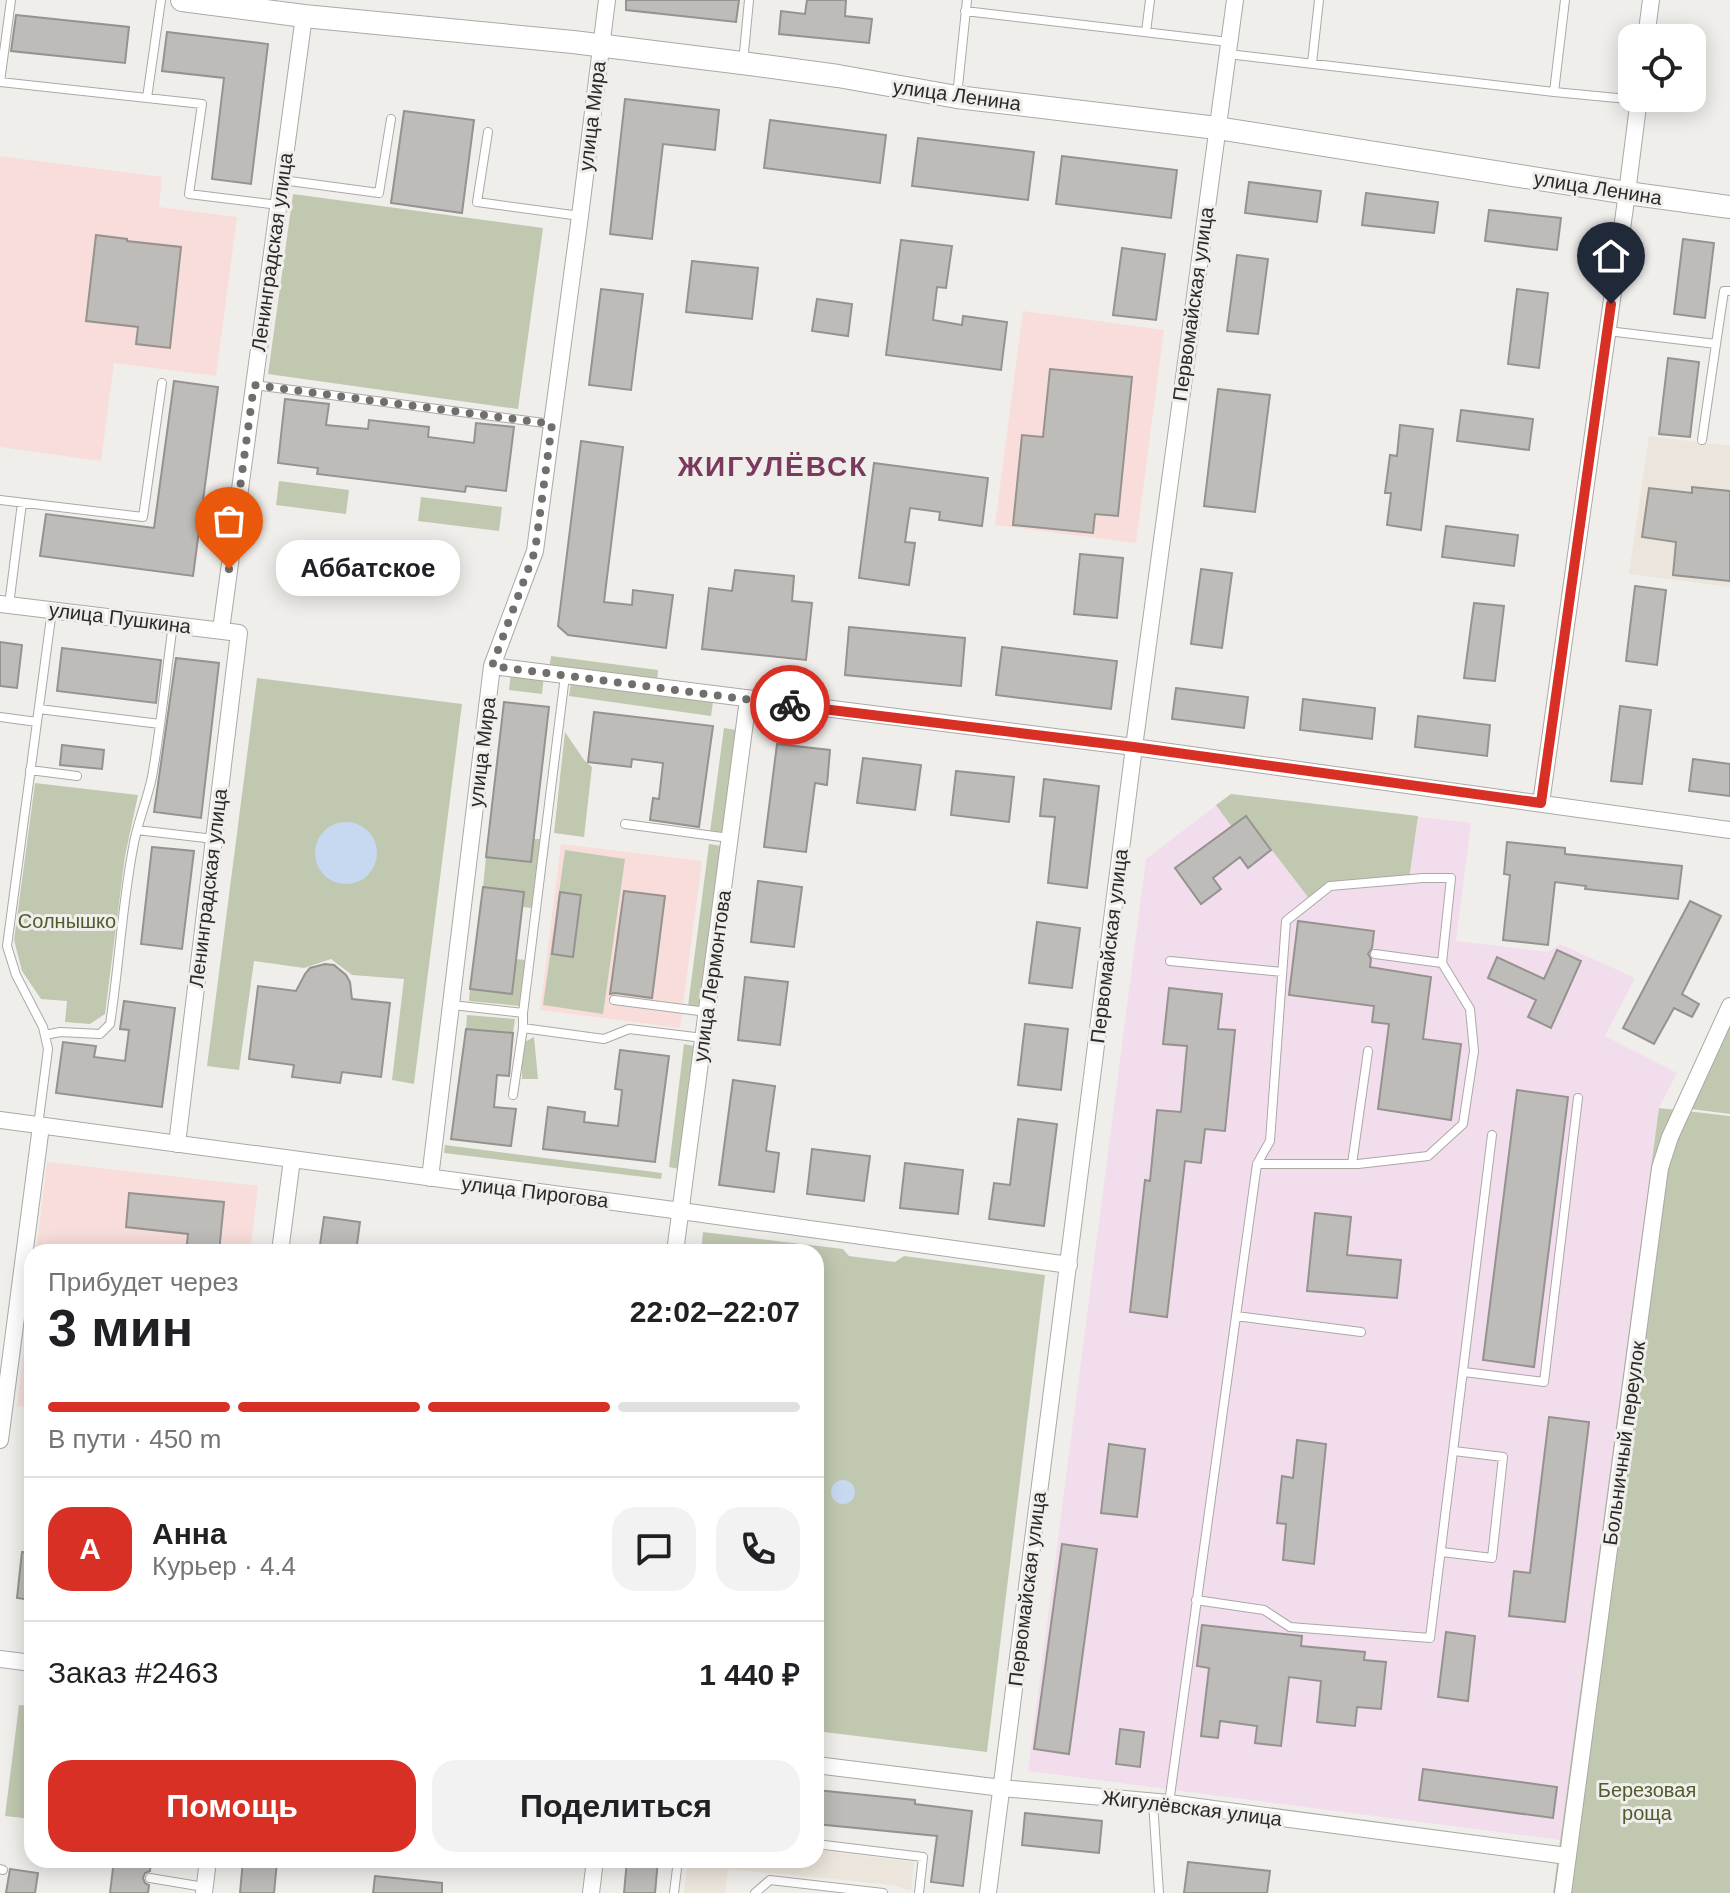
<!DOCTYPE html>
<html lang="ru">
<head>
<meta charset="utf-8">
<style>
	:root { --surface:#fff; --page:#f2f2f2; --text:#202124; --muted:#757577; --line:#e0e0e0; --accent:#d93025 }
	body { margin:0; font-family:Helvetica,sans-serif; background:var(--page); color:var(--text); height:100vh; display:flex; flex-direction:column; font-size:30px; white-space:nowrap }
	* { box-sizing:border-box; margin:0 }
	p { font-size:26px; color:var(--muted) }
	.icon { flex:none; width:44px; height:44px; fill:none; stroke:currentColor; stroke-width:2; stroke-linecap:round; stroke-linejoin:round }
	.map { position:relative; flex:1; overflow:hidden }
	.drawer { position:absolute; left:24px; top:1244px; width:800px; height:624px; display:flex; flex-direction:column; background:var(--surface); border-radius:24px; box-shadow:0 4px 20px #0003 }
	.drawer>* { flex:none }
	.tools { position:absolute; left:1618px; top:24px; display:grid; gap:16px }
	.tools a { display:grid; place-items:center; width:88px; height:88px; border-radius:16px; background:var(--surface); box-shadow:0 4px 20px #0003; font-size:40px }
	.pin { position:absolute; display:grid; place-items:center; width:68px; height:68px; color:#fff; margin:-82px -34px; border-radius:50% 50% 50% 0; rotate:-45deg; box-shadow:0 0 8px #0007 }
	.pin .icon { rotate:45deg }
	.courier { position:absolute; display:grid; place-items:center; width:80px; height:80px; margin:-40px; border:6px solid #d93025; border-radius:50%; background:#fff; color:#222; box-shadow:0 2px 10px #0007 }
	.bubble { position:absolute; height:56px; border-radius:24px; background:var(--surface); box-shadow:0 4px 20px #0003; font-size:26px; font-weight:700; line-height:56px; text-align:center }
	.overview em { font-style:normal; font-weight:700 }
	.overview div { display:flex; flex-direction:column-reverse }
	.overview { display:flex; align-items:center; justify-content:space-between; height:136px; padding:0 24px }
	h1 { font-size:52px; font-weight:700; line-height:60px }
	.bar { display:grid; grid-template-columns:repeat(4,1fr); gap:12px 8px; align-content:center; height:96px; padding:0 24px }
	.bar i { height:10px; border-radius:6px; background:var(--line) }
	.bar .current { background:var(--accent) }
	.bar p { grid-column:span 4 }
	.line { display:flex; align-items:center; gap:20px; padding:0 24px; border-top:2px solid var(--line) }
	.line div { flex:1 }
	.round { display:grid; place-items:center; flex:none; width:84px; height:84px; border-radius:24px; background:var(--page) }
	.primary-button { display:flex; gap:16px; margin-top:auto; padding:16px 24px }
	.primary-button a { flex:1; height:92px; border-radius:24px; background:var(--accent); color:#fff; font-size:32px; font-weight:700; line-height:92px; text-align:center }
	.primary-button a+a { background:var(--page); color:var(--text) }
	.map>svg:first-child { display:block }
	.built { fill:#ece5db }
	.education { fill:#f8ddda }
	.medical { fill:#f2dded }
	.green { fill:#c1c8b0 }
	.water { fill:#c7d8f1 }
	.building { fill:#bebcb8; stroke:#95928f; stroke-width:2 }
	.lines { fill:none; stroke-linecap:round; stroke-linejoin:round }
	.service-casing { stroke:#aba9a6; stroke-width:10 }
	.minor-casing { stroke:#aba9a6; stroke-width:18 }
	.tertiary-casing { stroke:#aba9a6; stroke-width:24 }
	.service { stroke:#fff; stroke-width:8 }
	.minor { stroke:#fff; stroke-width:16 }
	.tertiary { stroke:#fff; stroke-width:22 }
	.done { stroke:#706f6d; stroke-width:8; stroke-dasharray:0 14.4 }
	.route { stroke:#d93025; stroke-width:10 }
	.labels { text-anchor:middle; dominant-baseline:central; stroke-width:6; stroke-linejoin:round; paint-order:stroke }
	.street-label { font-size:20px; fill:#2b2a29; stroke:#f0eeeb }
	.park-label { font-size:20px; fill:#515c2e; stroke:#f0eeeb }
	.district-label { font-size:28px; font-weight:bold; letter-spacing:2px; fill:#793a5e; stroke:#f0eeeb }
</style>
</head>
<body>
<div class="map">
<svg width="1730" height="1893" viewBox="0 0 1730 1893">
	<rect width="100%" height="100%" fill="#f0eeeb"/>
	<path class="built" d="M1649 436 1730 446V587L1629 574Z
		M816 1850 914 1862 911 1891 893 1885 728 1869 725 1893H684L688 1860H816Z"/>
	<path class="education" d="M0 156 162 177 159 207 237 217 216 376 114 363 101 461 0 447Z
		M1023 311 1164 330 1136 543 995 525Z
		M561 844 702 861 680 1028 540 1010Z
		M47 1162 258 1186 250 1252H36Z
		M32 1285V1407L17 1406Z"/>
	<path class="medical" d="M1231 794 1471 823 1456 941 1548 952 1560 944 1635 978 1605 1036 1677 1073 1659 1108 1560 1840 1028 1771 1146 859Z"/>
	<path class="green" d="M293 194 543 228 518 409 268 374Z
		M279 481 349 490 346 514 276 505Z
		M421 497 502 507 499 531 418 521Z
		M551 656 658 670 657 684 549 670Z
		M511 672 544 675 542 694 509 690Z
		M257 678 462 704 414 1084 392 1080 404 979 352 975 331 959 304 968 254 961 239 1070 207 1066Z
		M571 682 713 702 711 716 569 696Z
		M724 728 736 730 722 834 710 832Z
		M565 732 584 760 592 767 584 837 554 833Z
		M35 783 138 795 125 856 105 1014 90 1024 65 1022 67 1001 41 999 22 971 14 940Z
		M1231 794 1418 816 1409 879 1330 886 1311 901 1246 816 1232 827 1216 805Z
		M534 839H542L532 908 523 907V892L483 887 486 857 531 862Z
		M709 844 721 846 700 1007 688 1006Z
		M565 850 625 859 603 1014 543 1005Z
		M516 959 526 960 519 1006 469 1001 470 989 512 994Z
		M1730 1006V1114L1683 1108Z
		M467 1015 515 1019 513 1033 466 1029Z
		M534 1037 538 1079H522L521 1044Z
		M684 1044 694 1046 679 1169 669 1167Z
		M1659 1108 1730 1116V1893H1553Z
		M445 1145 662 1173 661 1179 444 1153Z
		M703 1232 843 1249 849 1256 895 1262 904 1256 1045 1275 987 1752 816 1731V1252H701Z
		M19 1705 32 1706V1819L5 1816Z"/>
	<path class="water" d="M315 853a31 31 0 1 1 62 0a31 31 0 1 1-62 0Z
		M831 1492a12 12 0 1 1 24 0a12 12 0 1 1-24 0Z"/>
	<path class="building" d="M626 0H739L736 22 626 10Z
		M807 0H846L845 16 872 19 869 43 779 34 781 11 805 14Z
		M16 15 129 27 125 63 11 51Z
		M167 32 268 44 251 184 212 179 224 78 162 71Z
		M625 99 719 110 715 150 663 144 652 239 610 234Z
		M404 111 474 120 462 213 391 203Z
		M770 120 886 135 880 183 764 168Z
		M918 138 1034 152 1028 200 912 186Z
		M1062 156 1177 170 1171 218 1056 204Z
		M1249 182 1321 191 1317 222 1245 213Z
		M1366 193 1438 202 1434 233 1362 225Z
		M1489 210 1561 218 1557 250 1485 241Z
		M96 235 127 239V241L181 247 170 348 136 344 138 327 86 321Z
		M1683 239 1714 243 1705 318 1674 314Z
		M901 240 952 246 946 288 937 287 933 320 962 325 963 316 1007 322 1001 370 886 355Z
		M1122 248 1165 254 1156 320 1113 315Z
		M1237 255 1268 259 1258 334 1227 331Z
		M692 261 758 268 752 319 686 312Z
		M601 289 643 294 631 390 589 385Z
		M1517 289 1548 293 1539 368 1508 364Z
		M817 299 852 304 848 336 812 331Z
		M1668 358 1699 362 1690 437 1659 434Z
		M1050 369 1132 377 1118 516 1095 514 1093 533 1013 525 1022 435 1043 437Z
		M174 381 218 387 193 576 40 556 46 514 154 528Z
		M1218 389 1270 395 1255 512 1204 506Z
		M285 399 329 404 326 425 368 429 369 420 429 427 428 437 474 443 476 423 514 427 506 491 466 486 465 492 317 474 318 468 278 463Z
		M1461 410 1533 419 1529 450 1457 441Z
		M1400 425 1433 429 1421 530 1387 525 1391 493H1385L1390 455 1397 456Z
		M581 441 623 447 604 602 632 605 633 590 673 595 666 648 568 635 558 626Z
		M874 463 988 478 982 526 939 520 940 512 910 508 905 542 915 543 909 585 859 578Z
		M1692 487 1730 491V581L1673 575 1676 542 1642 537 1649 488 1692 493Z
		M1446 526 1518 535 1514 566 1442 557Z
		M1080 554 1123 558 1117 618 1074 614Z
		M1201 569 1232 573 1222 648 1191 644Z
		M735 570 794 576 792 601 812 603 806 660 702 649 709 588 732 591Z
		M1635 586 1666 590 1657 665 1626 661Z
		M1474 603 1504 606 1495 681 1464 678Z
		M849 627 965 638 961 686 845 675Z
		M0 642 22 645 17 688 0 686Z
		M1002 647 1117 661 1111 709 996 695Z
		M62 648 161 660 156 703 57 691Z
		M176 658 219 663 201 818 154 812Z
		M1176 688 1248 697 1244 728 1172 719Z
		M1303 699 1375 708 1372 739 1300 730Z
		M504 702 549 707 531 862 486 857Z
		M1620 706 1651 710 1642 784 1611 781Z
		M594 712 713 726 699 827 650 820 653 798 659 799 663 763 632 759 631 767 588 762Z
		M1418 716 1490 725 1487 756 1415 747Z
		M777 744 830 750 827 785 815 783 806 852 764 847Z
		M62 745 104 750 102 769 60 765Z
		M863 758 921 765 915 810 857 803Z
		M1693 759 1730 764V796L1689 791Z
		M956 771 1014 777 1009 822 951 815Z
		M1044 779 1099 786 1087 888 1048 883 1055 817 1040 816Z
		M1246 816 1271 850 1248 868 1240 857 1213 878 1221 889 1201 904 1175 868Z
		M1507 842 1565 848V854L1682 866 1678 899 1585 889 1586 886 1555 882 1548 945 1503 940 1510 875 1504 874Z
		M152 847 194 851 182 949 141 944Z
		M758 881 802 887 794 947 751 942Z
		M483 887 524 892 512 994 470 989Z
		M624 891 665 896 652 998 615 993 610 994Z
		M560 892 581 895 573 957 552 954Z
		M1690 901 1721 916 1682 994 1699 1004 1692 1017 1674 1008 1654 1044 1623 1028Z
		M1298 921 1374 931 1372 948 1368 954 1371 959 1370 967 1431 977 1423 1039 1461 1044 1451 1120 1378 1109 1389 1024 1372 1022 1374 1006 1289 995Z
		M1037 922 1080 928 1072 988 1029 983Z
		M1557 950 1581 961 1551 1028 1528 1017 1536 1000 1488 978 1497 957 1544 979Z
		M325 964 334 965 346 975 350 982 352 999 390 1003 381 1077 342 1072 340 1083 292 1077 294 1065 249 1059 258 986 296 991 305 974 310 968Z
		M745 977 788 982 780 1045 738 1040Z
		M1169 988 1222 994 1218 1029 1235 1030 1225 1131 1205 1129 1201 1163 1185 1161 1167 1317 1130 1312 1145 1180 1150 1181 1157 1110 1181 1112 1187 1046 1163 1044Z
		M124 1001 175 1008 162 1107 56 1093 63 1042 96 1046 94 1057 125 1061 129 1030 120 1029Z
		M1025 1024 1068 1029 1061 1090 1018 1085Z
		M466 1029 513 1033 509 1076 497 1075 494 1107 516 1109 511 1146 451 1139Z
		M620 1050 669 1056 655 1162 543 1149 548 1107 585 1112 584 1122 618 1126 622 1090 615 1089Z
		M733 1080 775 1086 766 1151 779 1153 774 1192 719 1185Z
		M1517 1090 1568 1097 1534 1367 1483 1360Z
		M1018 1119 1057 1124 1044 1226 989 1219 994 1183 1010 1185Z
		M812 1149 870 1156 864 1201 807 1194Z
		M905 1163 963 1170 958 1214 900 1208Z
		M129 1193 224 1202 219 1252H186L188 1234 126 1227Z
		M1315 1213 1351 1217 1347 1255 1401 1260 1397 1298 1307 1291Z
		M324 1217 360 1222 356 1252H319Z
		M1549 1417 1589 1422 1565 1622 1509 1616 1514 1571 1530 1573Z
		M1297 1440 1326 1444 1314 1564 1283 1560 1286 1524 1277 1523 1282 1476 1293 1478Z
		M1109 1444 1145 1449 1137 1517 1101 1513Z
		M1062 1544 1097 1549 1069 1754 1034 1749Z
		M22 1552 32 1553V1600L17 1598Z
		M1202 1625 1302 1636 1301 1646 1365 1652 1364 1660 1386 1662 1381 1709 1357 1707 1355 1726 1317 1722 1321 1681 1289 1677 1281 1746 1255 1743 1257 1726 1220 1721 1218 1738 1201 1736 1209 1668 1197 1666Z
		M1446 1632 1475 1636 1468 1701 1438 1697Z
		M1120 1729 1144 1732 1140 1767 1116 1764Z
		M1423 1769 1557 1787 1553 1818 1419 1800Z
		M816 1790 915 1800V1804L972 1811 963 1886 931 1882 937 1836 816 1824Z
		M1025 1813 1102 1821 1099 1853 1022 1845Z
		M114 1860H151L150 1871 145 1873 143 1878 145 1883 149 1885 148 1893H110Z
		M243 1860 277 1862 274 1893H240Z
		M627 1860H658L655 1893H624Z
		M1188 1862 1270 1871 1267 1893H1184Z
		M10 1869 38 1873 35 1893H6Z
		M375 1876 442 1883V1893H373Z"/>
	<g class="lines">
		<g class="service-casing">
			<path id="service" d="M965 11 1229 42
				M1146 32 1150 0
				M1228 54 1554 92 1638 100
				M743 63 749 0
				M1312 63 1319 0
				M0 82 202 104 189 194 279 205
				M0 82 11 0
				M1554 92 1565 0
				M957 96 967 0
				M147 98 161 0
				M488 132 477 202 580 216
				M282 180 379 193 391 119
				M1608 331 1716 344 1702 440
				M1716 344 1724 291H1730
				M254 385 552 424
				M0 500 143 517 162 383
				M9 605 22 503
				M39 709 160 724
				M0 717 37 722 52 610
				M37 722 7 946 16 975 43 1027 48 1049 38 1126
				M30 770 77 776
				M625 824 729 838
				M137 830 214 839
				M1375 954 1442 963
				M1170 961 1282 972
				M614 1000 707 1012
				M452 1005 523 1013V1028L513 1095
				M523 1013 565 676
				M523 1028 604 1039 629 1029 703 1038
				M45 1035 60 1032 100 1034 110 1024C119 966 122 906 133 848 137 823 147 801 152 777 161 726 166 675 173 624
				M1352 1164 1368 1051
				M1236 1316 1257 1164 1270 1141 1286 921 1330 886 1423 878H1451L1442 963 1470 1009 1474 1051 1463 1124 1428 1156 1358 1164H1257
				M1464 1372 1544 1382 1578 1098
				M1442 1552 1492 1558 1503 1457 1454 1451
				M1196 1600 1264 1610 1290 1627 1430 1638 1492 1135
				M1153 1802 1159 1893
				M1169 1803 1236 1316 1361 1332
				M816 1844 923 1857 919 1893
				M0 1869 3 1870
				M150 1878 204 1887
				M674 1893 678 1860
				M755 1893 770 1880 883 1893"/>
		</g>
		<g class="minor-casing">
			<path id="minor" d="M1646 38 1651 0
				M0 604 239 633 177 1144
				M221 630 304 16
				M492 666 1134 747 1730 830
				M1541 803 1627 193 1639 98
				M0 1120 681 1211 1069 1265
				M430 1178 492 666 535 551 580 216 607 0
				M280 1252 292 1159
				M675 1252 748 699
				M0 1440 41 1126
				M0 1659 32 1663
				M816 1765 1002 1788 1169 1803 1567 1856
				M204 1893 208 1860
				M591 1893 595 1860
				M988 1893 1134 747 1235 0
				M1563 1893 1660 1168 1670 1137 1730 1006"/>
		</g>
		<g class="tertiary-casing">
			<path id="tertiary" d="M182 0 304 16 573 42 742 63 838 76 957 97 1217 128 1627 193 1730 207"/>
		</g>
		<use href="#service" class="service"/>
		<use href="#minor" class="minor"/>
		<use href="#tertiary" class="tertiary"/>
	</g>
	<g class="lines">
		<path class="done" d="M229 569 254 385 552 424 535 551 492 666 790 705"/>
		<path class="route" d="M790 705 1134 747 1541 803 1611 304"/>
	</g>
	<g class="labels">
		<g class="street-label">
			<text transform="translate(957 95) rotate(8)">улица Ленина</text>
			<text transform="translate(592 116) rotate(-83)">улица Мира</text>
			<text transform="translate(1598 188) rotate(9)">улица Ленина</text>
			<text transform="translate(272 252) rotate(-82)">Ленинградская улица</text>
			<text transform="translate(1193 304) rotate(-82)">Первомайская улица</text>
			<text transform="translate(120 618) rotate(7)">улица Пушкина</text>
			<text transform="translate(482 752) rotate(-83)">улица Мира</text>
			<text transform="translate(208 888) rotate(-83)">Ленинградская улица</text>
			<text transform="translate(1109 946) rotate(-83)">Первомайская улица</text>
			<text transform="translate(712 976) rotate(-82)">улица Лермонтова</text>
			<text transform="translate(535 1192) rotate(7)">улица Пирогова</text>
			<text transform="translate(1624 1443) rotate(-82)">Больничный переулок</text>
			<text transform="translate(1027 1589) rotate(-83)">Первомайская улица</text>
			<text transform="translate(1192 1808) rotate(7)">Жигулёвская улица</text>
		</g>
		<g class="park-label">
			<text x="67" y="921">Солнышко</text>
			<text x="1647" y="1790">Березовая<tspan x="1647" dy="23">роща</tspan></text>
		</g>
		<g class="district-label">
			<text x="773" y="466">ЖИГУЛЁВСК</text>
		</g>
	</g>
</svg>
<div class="tools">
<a><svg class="icon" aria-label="locate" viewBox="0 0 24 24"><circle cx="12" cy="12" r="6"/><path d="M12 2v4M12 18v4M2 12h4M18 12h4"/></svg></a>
</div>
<div class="pin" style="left:229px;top:569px;background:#ea580c"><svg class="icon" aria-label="bag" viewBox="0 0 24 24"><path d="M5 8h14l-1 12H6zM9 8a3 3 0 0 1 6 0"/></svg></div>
<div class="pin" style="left:1611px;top:304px;background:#1f2937"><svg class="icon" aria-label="home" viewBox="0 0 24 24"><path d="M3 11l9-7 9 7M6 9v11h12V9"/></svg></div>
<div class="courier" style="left:790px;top:705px"><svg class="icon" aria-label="bike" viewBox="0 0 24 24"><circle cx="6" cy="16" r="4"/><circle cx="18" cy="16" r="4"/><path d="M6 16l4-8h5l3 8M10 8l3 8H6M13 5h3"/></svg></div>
<div class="bubble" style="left:276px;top:540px;width:184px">Аббатское</div>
<section class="drawer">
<div class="overview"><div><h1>3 мин</h1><p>Прибудет через</p></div><em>22:02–22:07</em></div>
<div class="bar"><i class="current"></i><i class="current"></i><i class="current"></i><i></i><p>В пути · 450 m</p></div>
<div class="line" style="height:144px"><b class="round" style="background:var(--accent);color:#fff">А</b><div><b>Анна</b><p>Курьер · 4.4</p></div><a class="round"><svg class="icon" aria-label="chat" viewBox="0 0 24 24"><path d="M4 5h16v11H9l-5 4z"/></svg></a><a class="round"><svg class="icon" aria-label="phone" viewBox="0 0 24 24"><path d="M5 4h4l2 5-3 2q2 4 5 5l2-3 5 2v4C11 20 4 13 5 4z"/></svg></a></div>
<div class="line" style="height:104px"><div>Заказ #2463</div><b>1 440 ₽</b></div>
<div class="primary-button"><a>Помощь</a><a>Поделиться</a></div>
</section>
</div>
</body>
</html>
